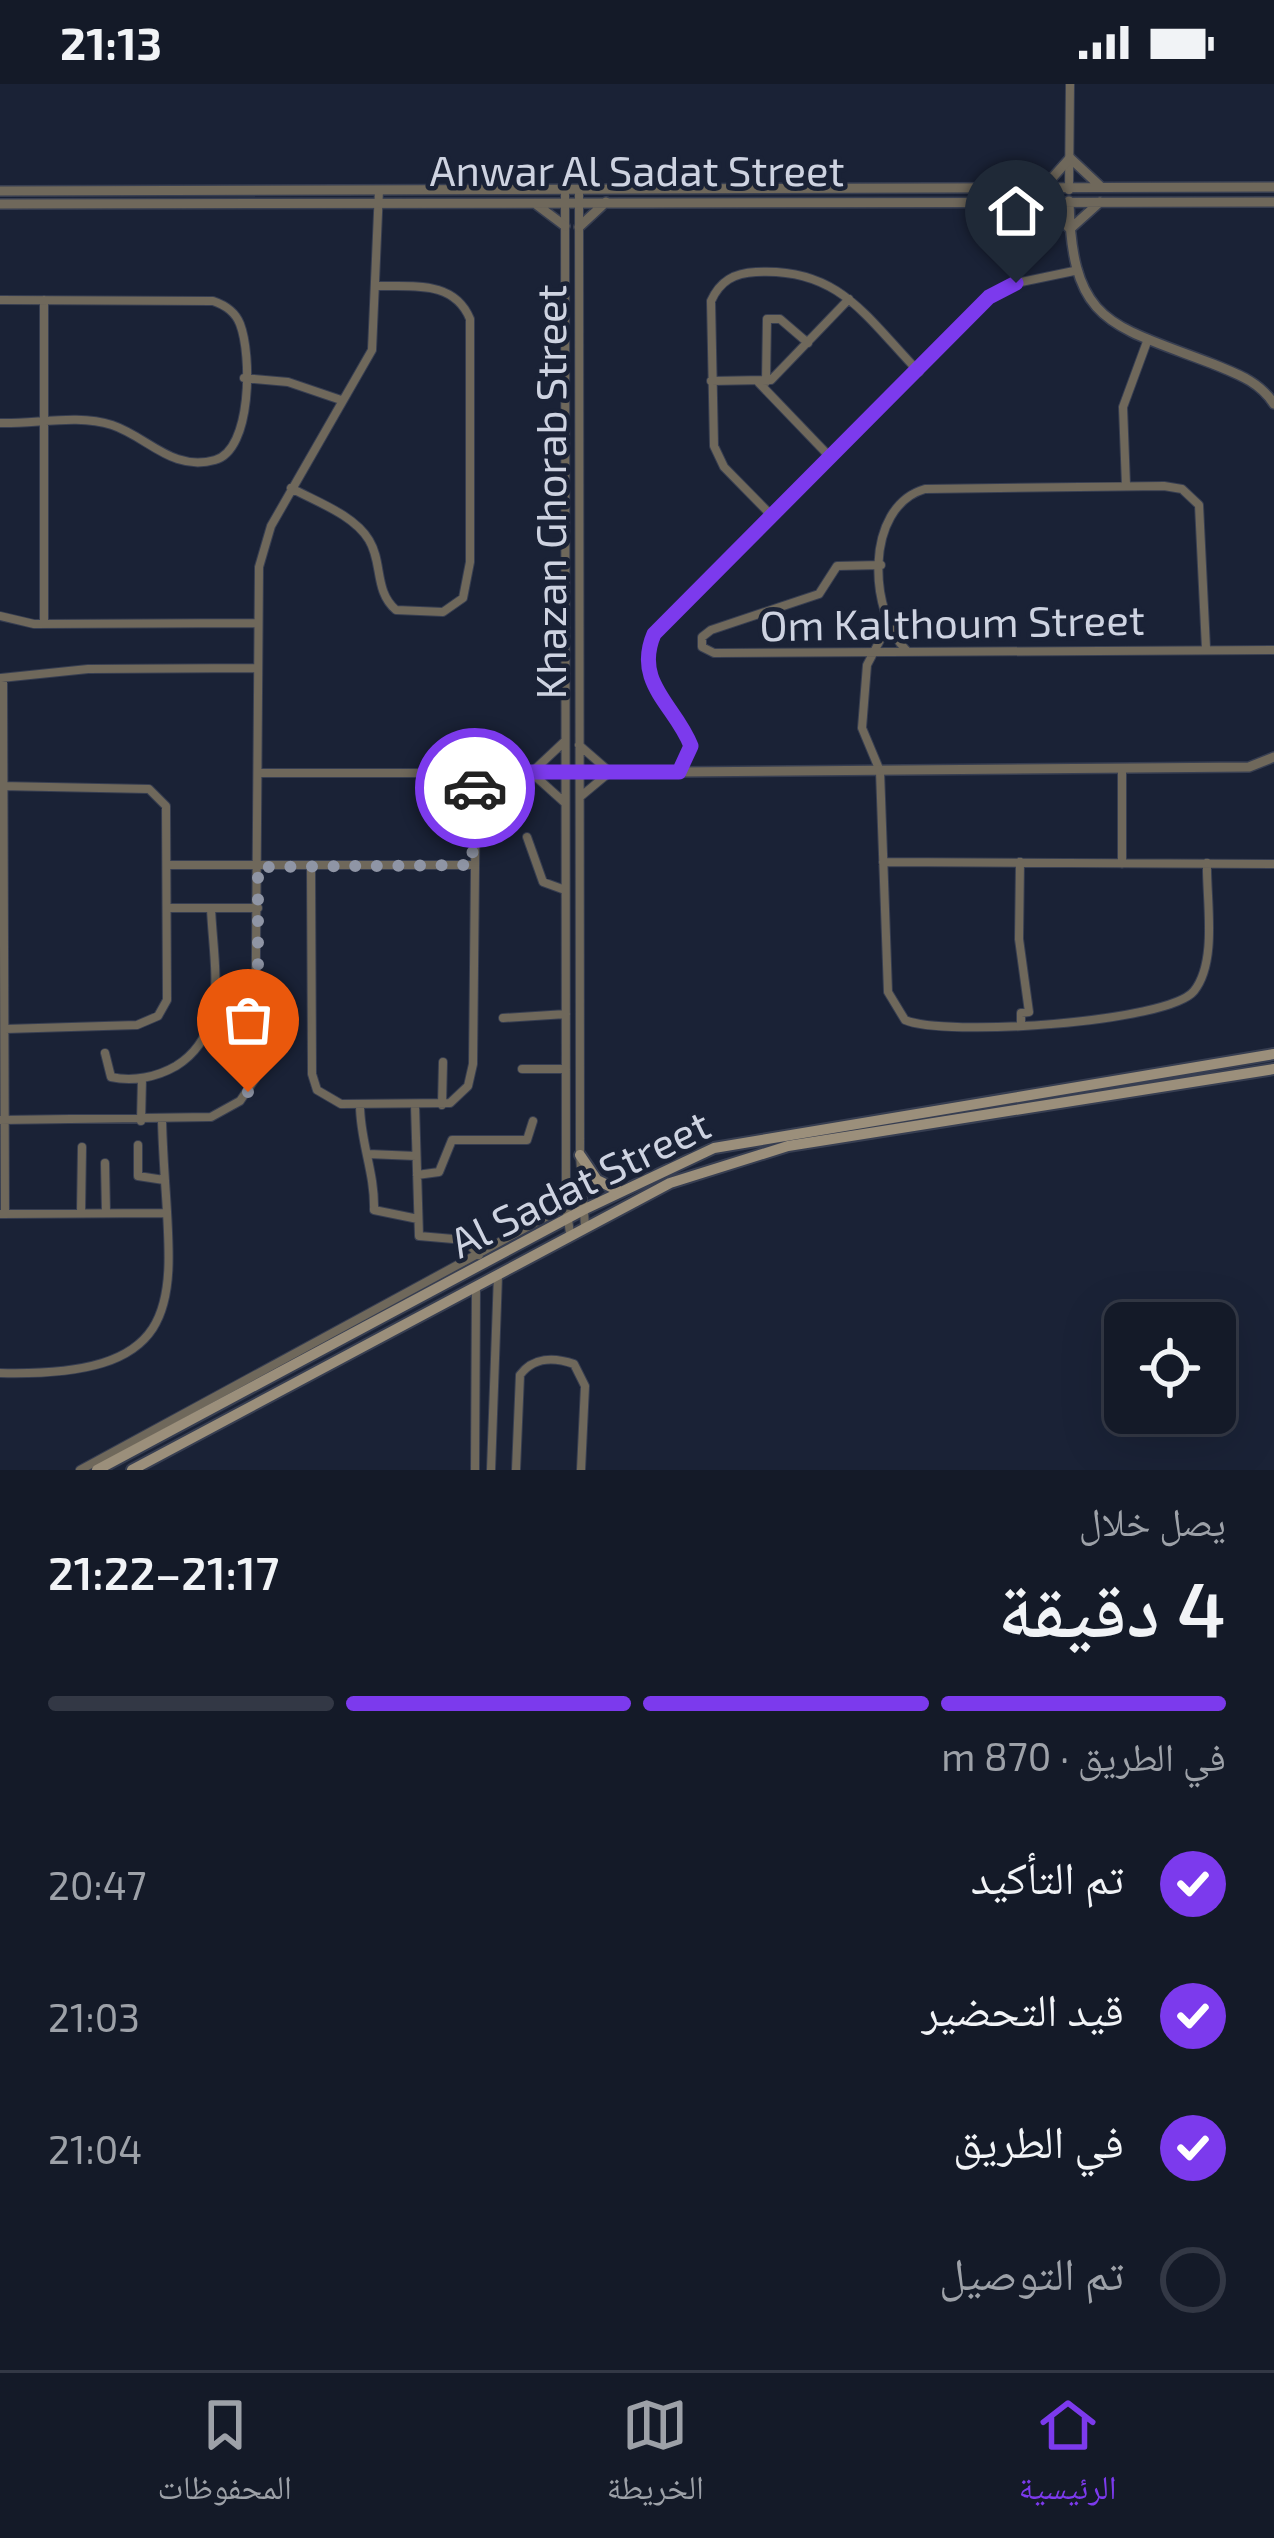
<!DOCTYPE html>
<html lang="ar">
<head>
<meta charset="utf-8">
<style>
	:root { --surface:#141a28; --page:#212734; --text:#f1f3f6; --muted:#9da1a8; --line:#333845; --accent:#7c3aed }
	body { margin:0; font-family:"Exo 2","Noto Naskh Arabic",sans-serif; background:var(--page); color:var(--text); direction:rtl; height:100vh; display:flex; flex-direction:column; font-size:45px; white-space:nowrap }
	* { box-sizing:border-box; margin:0 }
	p { font-size:39px; color:var(--muted) }
	.icon { flex:none; width:66px; height:66px; fill:none; stroke:currentColor; stroke-width:2; stroke-linecap:round; stroke-linejoin:round }
	.map { position:relative; height:1386px; overflow:hidden; direction:ltr }
	.side { display:flex; flex-direction:column; background:var(--surface); flex:1 }
	.side>* { flex:none }
	.tools { position:absolute; left:1104px; top:1218px; display:grid; gap:24px }
	.tools a { display:grid; place-items:center; width:132px; height:132px; border-radius:18px; background:var(--surface); box-shadow:0 12px 48px #0002,0 0 0 3px var(--line); font-size:60px }
	.pin { position:absolute; display:grid; place-items:center; width:102px; height:102px; color:#fff; margin:-123px -51px; border-radius:50% 50% 50% 0; rotate:-45deg; box-shadow:0 0 12px #0007 }
	.pin .icon { rotate:45deg }
	.courier { position:absolute; display:grid; place-items:center; width:120px; height:120px; margin:-60px; border:9px solid #7c3aed; border-radius:50%; background:#fff; color:#222; box-shadow:0 3px 15px #0007 }
	.headline em { font-style:normal; font-weight:600 }
	.headline div { display:flex; flex-direction:column-reverse }
	.headline { display:flex; align-items:center; justify-content:space-between; height:204px; padding:0 48px }
	h1 { font-size:78px; font-weight:600; line-height:90px }
	.bar { display:grid; grid-template-columns:repeat(4,1fr); gap:18px 12px; align-content:center; height:144px; padding:0 48px }
	.bar i { height:15px; border-radius:9px; background:var(--line) }
	.bar .selected { background:var(--accent) }
	.bar p { grid-column:span 4 }
	ol { padding:0 48px; list-style:none }
	li { display:flex; align-items:center; gap:36px; height:132px }
	li p { margin-inline-start:auto }
	li .icon { padding:12px; border-radius:50%; background:var(--accent); color:#fff; stroke-width:4 }
	li:last-child { color:var(--muted) }
	li i { width:66px; height:66px; border:6px solid var(--line); border-radius:50% }
	.status { display:flex; justify-content:space-between; align-items:center; height:84px; padding:0 60px; background:var(--surface); direction:ltr }
	.status svg { height:33px; fill:currentColor }
	.tab-bar { display:flex; justify-content:space-around; align-items:center; height:168px; border-top:3px solid var(--line); background:var(--surface); font-size:33px; color:var(--muted) }
	.tab-bar a { display:grid; justify-items:center; gap:6px }
	.tab-bar .selected { color:var(--accent) }
	.map>svg:first-child { display:block }
	.lines { fill:none; stroke-linecap:round; stroke-linejoin:round }
	.minor-casing { stroke:#373e51; stroke-width:10 }
	.tertiary-casing { stroke:#373e51; stroke-width:12 }
	.secondary-casing { stroke:#373e51; stroke-width:14 }
	.minor { stroke:#6f685b; stroke-width:8 }
	.tertiary { stroke:#6f685b; stroke-width:9 }
	.secondary { stroke:#9b8f7b; stroke-width:10 }
	.done { stroke:#8f95a5; stroke-width:12; stroke-dasharray:0 21.6 }
	.route { stroke:#7c3aed; stroke-width:15 }
	.labels { text-anchor:middle; dominant-baseline:central; stroke-width:9; stroke-linejoin:round; paint-order:stroke }
	.street-label { font-size:42px; fill:#ced3e1; stroke:#1a2236 }
</style>
</head>
<body>
<div class="status"><b>21:13</b><svg viewBox="0 0 49 12"><path d="M0 12V9h3v3zM5 12V6h3v6zM10 12V3h3v9zM15 12V0h3v12zM26 1h20v11H26zM47 4h2v5h-2z"/></svg></div>
<div class="map">
<svg width="1274" height="1386" viewBox="0 0 1274 1386">
	<rect width="100%" height="100%" fill="#1a2236"/>
	<g class="lines">
		<g class="minor-casing">
			<path id="minor" d="M565 105 566 1122 570 1149
				M579 105 580 1071 585 1142
				M1069 106 1070 0
				M0 216 213 217C225 221 235 227 240 240 252 271 252 366 215 376 172 388 148 353 112 341 78 330 36 340 0 339
				M244 294 288 298 341 316
				M711 297 771 296 849 215
				M766 298 767 235H780L808 259
				M759 299 831 374
				M1126 401 1123 323 1148 255
				M291 404C317 418 354 431 369 456 383 479 374 507 396 526L443 528 463 514 470 478V235C454 196 413 203 377 202
				M773 433 724 383 714 362 711 217C720 197 734 189 756 188 839 183 866 233 919 288
				M881 481 837 482 819 510 711 546 702 553V563L714 569 1274 566
				M0 532 34 540 258 539
				M44 539V216
				M887 543 867 581 862 644 880 687 888 908 905 936C943 953 1168 939 1194 907 1218 877 1206 815 1207 779
				M907 567C869 530 863 423 925 405L1164 402 1182 405 1199 421 1206 564
				M1 594 88 585 258 584
				M3 594 5 1130
				M579 661 610 688 580 713
				M532 688 564 658
				M679 688 691 662C676 622 632 599 654 551L990 213 1016 199 1074 187
				M258 689H564
				M535 692 564 718
				M0 702 149 705 166 722 167 916 158 932 137 941 5 945
				M527 753 543 798 565 806
				M883 778 1274 780
				M1020 778 1019 855 1029 928 1021 929V940
				M1122 780V684
				M169 781H472
				M311 783 312 990 317 1006 341 1020 450 1019 468 1002 473 980 476 688
				M169 824H258
				M503 934 566 930
				M105 969 111 993C133 998 157 993 176 982 231 948 213 879 211 824
				M522 985H566
				M360 1021C360 1058 375 1088 374 1126L418 1135
				M415 1021 419 1152 465 1156 479 1171
				M442 1021 443 978
				M0 1036 211 1033 240 1017 255 995 259 483 271 442 372 266 379 106
				M141 1037 142 994
				M138 1061V1092L164 1096
				M368 1070 416 1072
				M105 1079 106 1129
				M417 1091 439 1088 452 1056H527L533 1037
				M81 1129 82 1063
				M1 1130 164 1129
				M0 1289C211 1294 166 1199 162 1037
				M80 1386 566 1122
				M475 1386 476 1203
				M491 1386 498 1191
				M516 1386 520 1291C533 1273 554 1273 574 1280L585 1302 581 1386"/>
		</g>
		<g class="tertiary-casing">
			<path id="tertiary" d="M1045 102 1070 74 1100 102
				M0 107 1274 103
				M1069 117C1072 240 1109 240 1213 280 1237 290 1259 297 1274 320
				M1044 118 1070 145 1100 118
				M0 120 1274 118
				M537 121 565 142
				M579 143 606 118
				M564 689 1249 683 1274 673"/>
		</g>
		<g class="secondary-casing">
			<path id="secondary" d="M580 1071 597 1096 619 1107
				M97 1386 583 1126 714 1064 1274 970
				M132 1386 670 1099 788 1062 1274 985"/>
		</g>
		<use href="#minor" class="minor"/>
		<use href="#tertiary" class="tertiary"/>
		<use href="#secondary" class="secondary"/>
	</g>
	<g class="lines">
		<path class="done" d="M248 1008 258 981V783L472 781 475 704"/>
		<path class="route" d="M475 704 476 688H679L691 662C676 622 633 599 654 550L989 213 1016 199"/>
	</g>
	<g class="labels">
		<g class="street-label">
			<text x="637" y="85">Anwar Al Sadat Street</text>
			<text transform="translate(549 408) rotate(-90)">Khazan Ghorab Street</text>
			<text transform="translate(952 537) rotate(-1)">Om Kalthoum Street</text>
			<text transform="translate(579 1098) rotate(-26)">Al Sadat Street</text>
		</g>
	</g>
</svg>
<div class="tools">
<a><svg class="icon" aria-label="locate" viewBox="0 0 24 24"><circle cx="12" cy="12" r="6"/><path d="M12 2v4M12 18v4M2 12h4M18 12h4"/></svg></a>
</div>
<div class="pin" style="left:248px;top:1008px;background:#ea580c"><svg class="icon" aria-label="bag" viewBox="0 0 24 24"><path d="M5 8h14l-1 12H6zM9 8a3 3 0 0 1 6 0"/></svg></div>
<div class="pin" style="left:1016px;top:199px;background:#1f2937"><svg class="icon" aria-label="home" viewBox="0 0 24 24"><path d="M3 11l9-7 9 7M6 9v11h12V9"/></svg></div>
<div class="courier" style="left:475px;top:704px"><svg class="icon" aria-label="car" viewBox="0 0 24 24"><path d="M5 17H2v-5l4-1 3-4h7l3 4 3 1v5h-3M9 17h6M6 11h13"/><circle cx="7" cy="17" r="2"/><circle cx="17" cy="17" r="2"/></svg></div>
</div>
<section class="side">
<div class="headline"><div><h1>4 دقيقة</h1><p>يصل خلال</p></div><em>21:17–21:22</em></div>
<div class="bar"><i class="selected"></i><i class="selected"></i><i class="selected"></i><i></i><p>في الطريق · 870 m</p></div>
<ol>
<li><svg class="icon" aria-label="check" viewBox="0 0 24 24"><path d="M5 12l5 5 9-10"/></svg>تم التأكيد<p>20:47</p></li>
<li><svg class="icon" aria-label="check" viewBox="0 0 24 24"><path d="M5 12l5 5 9-10"/></svg>قيد التحضير<p>21:03</p></li>
<li><svg class="icon" aria-label="check" viewBox="0 0 24 24"><path d="M5 12l5 5 9-10"/></svg>في الطريق<p>21:04</p></li>
<li><i></i>تم التوصيل</li>
</ol>
</section>
<nav class="tab-bar">
<a class="selected"><svg class="icon" aria-label="home" viewBox="0 0 24 24"><path d="M3 11l9-7 9 7M6 9v11h12V9"/></svg>الرئيسية</a>
<a><svg class="icon" aria-label="map" viewBox="0 0 24 24"><path d="M3 6l6-2 6 2 6-2v14l-6 2-6-2-6 2zM9 4v14M15 6v14"/></svg>الخريطة</a>
<a><svg class="icon" aria-label="saved" viewBox="0 0 24 24"><path d="M7 4h10v16l-5-4-5 4z"/></svg>المحفوظات</a>
</nav>
</body>
</html>
